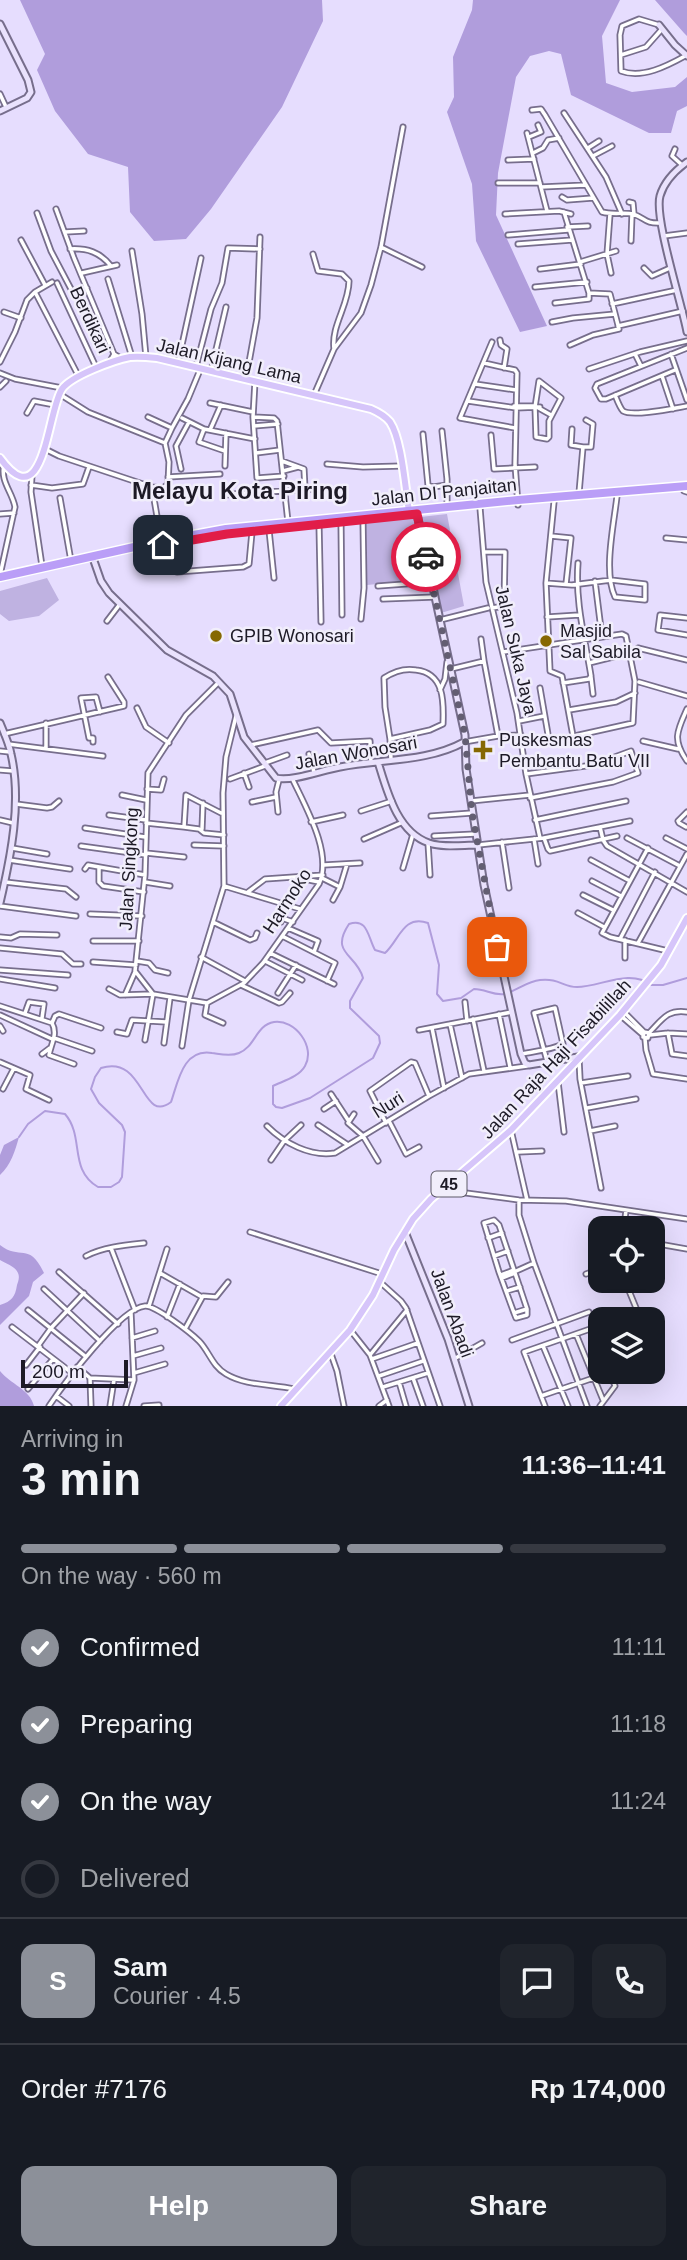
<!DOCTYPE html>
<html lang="en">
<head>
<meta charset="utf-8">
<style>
	:root { --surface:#171b24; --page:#20242c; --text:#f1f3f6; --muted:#9ea1a6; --line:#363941; --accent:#8c9099 }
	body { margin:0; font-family:Arial,sans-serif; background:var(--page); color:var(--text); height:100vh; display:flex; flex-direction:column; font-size:26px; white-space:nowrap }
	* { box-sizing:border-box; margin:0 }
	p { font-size:23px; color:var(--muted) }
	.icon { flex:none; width:38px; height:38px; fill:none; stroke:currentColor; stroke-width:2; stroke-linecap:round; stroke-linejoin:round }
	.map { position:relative; height:1406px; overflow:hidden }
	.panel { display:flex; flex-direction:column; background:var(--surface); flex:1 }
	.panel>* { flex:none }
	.controls { position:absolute; left:588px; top:1216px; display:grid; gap:14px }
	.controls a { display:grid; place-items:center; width:77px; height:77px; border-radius:14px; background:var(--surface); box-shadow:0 7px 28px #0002; font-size:35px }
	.scale { position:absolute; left:21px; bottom:18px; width:107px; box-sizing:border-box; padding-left:7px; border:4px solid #1d1a26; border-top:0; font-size:19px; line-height:24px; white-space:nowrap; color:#1d1a26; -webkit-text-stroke:5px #f1eefb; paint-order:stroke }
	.pin { position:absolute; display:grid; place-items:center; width:60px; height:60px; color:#fff; margin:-30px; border-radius:14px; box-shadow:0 4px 10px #0006 }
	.courier { position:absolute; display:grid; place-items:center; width:70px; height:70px; margin:-35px; border:5px solid #e11d48; border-radius:50%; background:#fff; color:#222; box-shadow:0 2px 9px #0007 }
	.overview em { font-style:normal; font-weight:700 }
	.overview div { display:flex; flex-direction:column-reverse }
	.overview { display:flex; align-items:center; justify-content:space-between; height:119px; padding:0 21px }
	h1 { font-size:46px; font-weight:700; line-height:52px }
	.bar { display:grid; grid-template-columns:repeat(4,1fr); gap:10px 7px; align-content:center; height:84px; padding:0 21px }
	.bar i { height:9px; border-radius:5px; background:var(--line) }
	.bar .active { background:var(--accent) }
	.bar p { grid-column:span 4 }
	.line { display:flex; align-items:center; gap:18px; padding:0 21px; border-top:2px solid var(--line) }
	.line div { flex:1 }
	.round { display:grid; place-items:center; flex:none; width:74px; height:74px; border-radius:14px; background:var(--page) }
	ol { padding:0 21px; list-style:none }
	li { display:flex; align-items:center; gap:21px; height:77px }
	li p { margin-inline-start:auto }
	li .icon { padding:7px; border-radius:50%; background:var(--accent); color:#fff; stroke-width:4 }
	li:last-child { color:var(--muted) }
	li i { width:38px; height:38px; border:4px solid var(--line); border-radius:50% }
	.button { display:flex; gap:14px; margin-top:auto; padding:14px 21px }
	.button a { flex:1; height:80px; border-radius:14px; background:var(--accent); color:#fff; font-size:28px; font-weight:700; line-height:80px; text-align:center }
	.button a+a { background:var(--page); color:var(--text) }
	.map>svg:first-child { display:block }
	.green { fill:#bfb2e1 }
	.water { fill:#b09ddc }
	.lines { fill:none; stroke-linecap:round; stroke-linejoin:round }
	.stream { stroke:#b09ddc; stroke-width:2 }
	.street-casing { stroke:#776e8c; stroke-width:7 }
	.secondary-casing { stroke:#776e8c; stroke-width:9 }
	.primary-casing { stroke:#fff; stroke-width:10 }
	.highway-casing { stroke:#fff; stroke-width:11 }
	.street { stroke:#fff; stroke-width:3.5 }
	.secondary { stroke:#eae2fd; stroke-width:5 }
	.primary { stroke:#d6c5fa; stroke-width:6 }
	.highway { stroke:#ba9ef7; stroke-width:8 }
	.done { stroke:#635e72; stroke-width:7; stroke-dasharray:0 12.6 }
	.route { stroke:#e11d48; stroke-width:9 }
	.poi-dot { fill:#866802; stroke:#f1eefb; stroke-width:2.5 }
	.labels { text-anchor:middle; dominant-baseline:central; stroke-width:5; stroke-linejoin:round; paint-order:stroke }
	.shield { fill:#f1eefb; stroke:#5d5a66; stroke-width:2 }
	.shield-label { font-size:16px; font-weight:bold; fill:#1d1a26 }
	.street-label { font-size:18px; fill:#1d1a26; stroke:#f1eefb }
	.poi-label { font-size:18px; fill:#1d1a26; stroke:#f1eefb; text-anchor:start }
	.district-label { font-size:24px; font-weight:bold; fill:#1d1a26; stroke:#f1eefb }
</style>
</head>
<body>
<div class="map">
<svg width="687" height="1406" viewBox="0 0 687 1406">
	<rect width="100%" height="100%" fill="#e6ddfe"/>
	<path class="green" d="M447 514 464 606 441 613 420 517Z
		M414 518 428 579 367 585 366 522Z
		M47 578 59 600 39 616 9 621 0 614V591Z"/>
	<path class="water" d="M20 0H322L323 21 282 107 211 209 186 239 154 241 130 212 128 167 88 154 55 111 37 70 45 54Z
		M473 0H620L602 36 606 83 632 92 675 87 687 77V106L677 111 671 133H649L571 95 561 54 549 51 530 56 516 77 498 173 496 215 547 326 520 332 476 241 472 184 447 112 454 97 453 57 472 10Z
		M655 0H687V36L684 33Z
		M19 1137C15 1151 11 1165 0 1175V1155L4 1145Z
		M0 1245C20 1261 29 1241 44 1273L33 1282 29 1296 0 1325V1305C12 1301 15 1297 17 1285 18 1282 20 1277 18 1273 15 1266 6 1264 0 1260Z
		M0 1371C10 1384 30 1389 34 1406H0Z"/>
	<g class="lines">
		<path class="stream" d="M510 992C520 988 529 981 540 980 559 978 563 987 577 987 600 987 630 968 651 985H663L687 978
			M19 1137 28 1124 45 1111 65 1114C85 1137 68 1169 98 1187H111L119 1182 122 1177 125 1132 122 1125 99 1103 91 1089 95 1077 101 1068C145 1054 141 1125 171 1102 178 1082 183 1048 212 1053 220 1054 230 1057 239 1053 255 1047 256 1025 274 1022 295 1019 316 1047 305 1066 299 1077 283 1081 273 1086V1104L276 1107 282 1108 310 1098 373 1058 380 1043 379 1036 350 1008V1001L363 978C357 954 329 954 349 924 368 917 368 938 375 950L385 953C399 941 403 914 428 923L439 965 437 994 443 1001 461 998 474 989C486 989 493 996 505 994"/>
		<g class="street-casing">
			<path id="street" d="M659 25 639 19 622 26 620 35 621 71C642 79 667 66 685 56
				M621 55 646 47 662 29
				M0 94 6 107
				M532 110 541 109 545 115 602 212C613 215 624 212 633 214 646 218 644 224 661 223
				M564 113 606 177 622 214
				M527 133 547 211
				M529 137 541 132 538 125
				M588 148 599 141
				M675 149 672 156 682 165
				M533 153 543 148 548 140 559 138
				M593 156 612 146
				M508 160 534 159
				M498 183H540
				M541 187 586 185
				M562 197 567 200 593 198
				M629 202 633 203 634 214
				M56 209 74 258 114 354
				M564 212 589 293 610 294 619 329 593 335 570 345
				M37 213 51 251 71 289 74 292 87 288
				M505 214 559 211 571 214
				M610 214 607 254 611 273
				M567 227 588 226
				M65 232 84 231
				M508 235 568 230
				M664 236 687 233
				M21 240 45 285
				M631 241 632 214
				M518 244 572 240
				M381 247 422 267
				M70 249C87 248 100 252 111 266
				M132 251 142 314 146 357
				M313 254 318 271 342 274 349 281C349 305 331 325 334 349
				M580 262 616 251
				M644 268 652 276 670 268
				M540 269 581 264
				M82 273 117 265
				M108 279 132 357
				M57 283 96 367
				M535 287 587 282
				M35 292 79 377
				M555 303 589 299V293
				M612 304 677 290
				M4 312 21 318
				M552 322 573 318 615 314
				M618 326 683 311
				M500 340 501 345 507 349 504 368
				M492 342 460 418 515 428
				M635 354 641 366
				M671 354 687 400
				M0 362 15 332 27 300 35 292 52 282
				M109 363 114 354 122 359
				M178 363 201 258
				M484 363 515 370 517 373 515 464 518 505
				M196 367 211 309 222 283 228 248 260 249
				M589 369 640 352 687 341
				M675 370 606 399H601L595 388 597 384 687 348
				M211 371 226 307
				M0 373 15 379 62 388
				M662 376 673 409
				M246 379 257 318 260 237
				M255 381 253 417 257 478 284 476
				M539 381 561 398 549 421V437L547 439 536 437 535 407Z
				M475 384 516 390
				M0 387 6 381
				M314 395 334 349 361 313 371 285 381 247 403 127
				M615 395C617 400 620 408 623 411 633 417 675 408 687 406
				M468 401 516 408 540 407
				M210 403 253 412
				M514 406H535L551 415
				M27 413 34 401 55 405
				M148 417 172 428 165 443
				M253 417 274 418 277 421 288 522
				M182 418 204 429 255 439
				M254 426 278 424
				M172 428 188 399 200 370
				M204 429 199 442 225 451
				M572 429 571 445 583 447
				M210 430 221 405
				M442 431 447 479V505
				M423 434 428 485 433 487 447 485
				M491 435 494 469 535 467
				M45 449 59 456 152 487 163 488 168 484 169 462 165 443 88 412 61 395
				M256 453 280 450
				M282 461 304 469 305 489
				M327 464 363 467 402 466
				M225 466 226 433
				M181 469 176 446 189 422
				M283 471 298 467
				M32 475 31 492 42 566
				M168 477 220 474
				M31 485 52 488 83 484 89 467
				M152 487 161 540
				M684 491 687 492
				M579 493 583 447H591L593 424 586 420
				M226 495C255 491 283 492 312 489
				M60 498 71 561
				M554 502 546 583 550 671 562 676 573 736
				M480 508 486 582 517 713 526 774 540 838
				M0 514 14 513
				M341 522 342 615
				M319 524 321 622
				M269 530 274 578
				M551 536 571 538 566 584
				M666 538 687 540
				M177 542V572L243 567 249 564 252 532
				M484 552H505L504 606 492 608
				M0 575 15 507C12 491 0 482 4 464
				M595 581 602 637
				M546 583 572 585 611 580 645 584V600L615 597C603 572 614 524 617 496
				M378 586 432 582
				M383 599 435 597
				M547 617 579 615
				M687 618 660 615 658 630 687 635
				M361 619 364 588 363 520
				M440 620 488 608
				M107 621 120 604
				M481 639 484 661
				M638 648 687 660
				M503 652 602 637 622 634 626 636 635 681 633 723 561 739 522 741
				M589 663 629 653
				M451 669 484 661 498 736
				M591 677 593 694
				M219 682 186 715 148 773 145 875 135 971 153 994 207 1003 244 983 263 963 319 884C333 853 305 806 292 778
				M639 682 687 696
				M563 683 589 679 591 676C585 638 575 603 578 563
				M540 688 549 740
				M440 690 445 679 447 662
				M137 708 146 727 169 743
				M687 709C677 731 672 740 687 761
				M569 710 616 702 635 693
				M519 721 544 716
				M46 723V748
				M4 734 124 706V702L108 677
				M390 739 385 707 384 678C393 672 405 668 416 670 444 673 444 701 443 724L430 730 390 739 391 760
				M643 741 678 749
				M93 742V738H89L81 698 96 697 100 712
				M464 742 498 736 521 735
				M8 744 103 756
				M251 745 318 730 331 743 370 741 371 763
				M0 751 10 752
				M309 754 314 772
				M265 763 287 755
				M0 770 13 771
				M244 773 249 787
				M526 774 593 765 631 751 638 773 613 782 530 798
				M230 779 265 766
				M147 789 161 790 164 779
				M122 795 146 800
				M471 801 530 795
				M252 802 276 797
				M16 804 47 808 52 807 59 801
				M361 811 392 801
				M278 812 276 792 279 780
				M109 815 146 820
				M431 816 472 813
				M0 820 13 823
				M535 820 626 801
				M311 822 343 815
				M146 823 184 827 186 795 221 813
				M184 827 199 829 204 833 224 835
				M600 827 603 840
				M686 827 679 823 678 821 687 812
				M85 828 145 837
				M202 829 203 803
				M434 836 475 834
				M544 838 548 849 550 851 617 836
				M627 838 680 866
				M666 838 687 849
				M364 839 403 822
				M534 839 538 864
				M603 840 607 846 687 892
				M502 842 509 888
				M428 843 430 875
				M194 845 224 846
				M478 845 544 838 630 821
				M81 846 146 855
				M12 848 47 854
				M648 848 602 933 610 937 668 951
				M146 853 184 857
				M9 860 70 869
				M591 860 630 881
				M324 865 360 863
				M99 867V882L103 886 144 892
				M403 868 413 834
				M85 869 88 865 145 875
				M299 878 319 882
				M322 878 340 887 347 864
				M592 881 621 896
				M5 882 66 889 76 897
				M145 882 170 886
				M224 886 300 909
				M248 892 265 879 323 875
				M583 895 613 910
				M333 900 340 887
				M0 906 76 916
				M578 913 604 927
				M90 914 142 916
				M213 922 250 940 255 938 257 933
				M281 922 282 918 293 922
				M288 928 318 941 314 952
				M282 936 335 963 327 981
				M0 937 11 938 20 934 57 935
				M620 939 655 872
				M625 940V958
				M93 941H139
				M638 943 687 854
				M0 948 62 954 73 964H81
				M270 953 334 984
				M201 957 245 981
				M137 961 149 963 155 970 168 973
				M265 961 302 980
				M93 962 136 965
				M0 970 68 975
				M0 979 55 988
				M241 985 279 1003 282 1002 290 993
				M109 989 120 995 153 994 145 1040
				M278 993 296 965
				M125 995 135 972
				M465 1002 467 1021
				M207 1003 205 1015 223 1023
				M0 1006 52 1023C58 1034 51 1044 49 1055L74 1064
				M623 1011 644 1032 649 1033 648 1038 643 1037 644 1032
				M25 1013 29 1002 44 1004 42 1018
				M499 1014 510 1067
				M0 1015 52 1039
				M620 1015 642 1034
				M473 1019 484 1071
				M52 1023 55 1016 59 1014 101 1028
				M450 1024 462 1078
				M0 1026 3 1031
				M432 1028 444 1088
				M419 1030 512 1012
				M117 1032 127 1034 132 1020 166 1022
				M649 1033C662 1020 667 1009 687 1012
				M668 1033 672 1054 687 1056
				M650 1035 668 1033 687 1034
				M54 1038 92 1051
				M645 1039 646 1050 653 1074 687 1079
				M164 1043 170 998
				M182 1046 189 1000 224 886 223 793 226 757 236 716
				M42 1054 50 1048
				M522 1054C536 1051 551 1050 563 1044L555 1008 534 1013 547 1061
				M579 1059 580 1079 601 1188
				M0 1062 30 1075 26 1089 49 1100
				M558 1082 564 1132
				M581 1083 628 1076
				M3 1089 14 1068
				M331 1094 348 1120
				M587 1108 636 1099
				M324 1109 336 1101
				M354 1114 348 1123 363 1136 378 1161
				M389 1121 406 1154 419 1147
				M386 1123 370 1091 411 1062 415 1063 429 1096
				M318 1125 348 1145
				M267 1126C284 1143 310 1157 335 1153L429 1096 469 1074 527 1066
				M511 1130 527 1200
				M590 1131 615 1126
				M518 1152 542 1151
				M271 1160 284 1141 301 1125
				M443 1190 519 1200 566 1201 687 1219
				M624 1228 626 1210
				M250 1232 382 1274
				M488 1238 502 1233
				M653 1243 687 1249
				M111 1248 135 1310
				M86 1256C103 1247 125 1245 144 1243
				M494 1256 508 1251
				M534 1263 587 1406
				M59 1272 118 1324
				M514 1272 534 1263 519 1215V1200
				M160 1273 202 1297
				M586 1274 600 1269
				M501 1275 514 1270
				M502 1278 515 1273
				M625 1281 641 1320
				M380 1282 401 1301 406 1308 440 1406
				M44 1289 100 1341
				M507 1291 520 1287
				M149 1306 167 1249
				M28 1310 85 1356
				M514 1313 527 1309 499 1225 494 1220 484 1223 499 1272 514 1313 516 1318 527 1315V1309
				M167 1317 180 1284
				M12 1327 72 1373
				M185 1329 203 1296 216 1297 228 1282
				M351 1331 370 1355 389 1406
				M576 1334 603 1400
				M132 1338 155 1331
				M512 1340 589 1312
				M38 1346 51 1328 84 1293
				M543 1346 568 1406
				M331 1354 337 1371 344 1406
				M370 1355 407 1310
				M133 1356 161 1348
				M372 1359 418 1343
				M454 1359 482 1343
				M26 1365 40 1347
				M77 1367 90 1378 134 1380
				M134 1373 165 1364
				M379 1376 423 1361
				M90 1378 91 1406
				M413 1378 423 1406
				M399 1382 406 1406
				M383 1387 428 1373
				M28 1389 53 1359
				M56 1396 69 1406
				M541 1396 611 1372
				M49 1406C63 1385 120 1308 145 1306 155 1305 191 1333 199 1341 209 1351 212 1366 226 1374 246 1386 272 1384 294 1389
				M110 1406 114 1380
				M126 1406 134 1380 131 1313
				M144 1406 159 1405
				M379 1406 387 1400
				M545 1406 524 1352 593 1328 600 1348
				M600 1406 615 1386 610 1372"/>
		</g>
		<g class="secondary-casing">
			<path id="secondary" d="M0 24 28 80 31 92 27 98 0 111
				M659 25 675 45 687 56
				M687 162C676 170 664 182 660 196 654 218 682 304 687 332
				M417 514 465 735 466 769 484 885 521 1054 525 1063 529 1065 578 1057
				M94 561 101 581 109 593 167 650 213 676 230 694 244 737 276 778C292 782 322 770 340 767 381 759 428 762 464 742
				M0 723C4 733 9 743 11 754 22 801 11 856 0 903
				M378 762C387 791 397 832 429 843 444 848 462 845 478 845
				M405 1232 448 1339 469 1406"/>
		</g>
		<g class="primary-casing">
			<path id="primary" d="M0 458C45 520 47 411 62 389 71 376 114 360 130 357 139 356 148 357 157 358L371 409C378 412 385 416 390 422 402 440 405 488 409 511
				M281 1406 350 1330 373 1295 394 1250 413 1219 431 1199 511 1130 620 1015 661 965 687 918"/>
		</g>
		<g class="highway-casing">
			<path id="highway" d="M0 577 161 541 226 529 518 500 687 486"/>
		</g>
		<use href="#street" class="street"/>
		<use href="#secondary" class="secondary"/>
		<use href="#primary" class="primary"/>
		<use href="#highway" class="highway"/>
	</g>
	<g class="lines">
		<path class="done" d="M426 557 465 735 472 813 497 947"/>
		<path class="route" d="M163 545 227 534 417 514 426 557"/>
	</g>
	<g class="poi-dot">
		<circle cx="216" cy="636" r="7"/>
		<circle cx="546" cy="641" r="7"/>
		<path d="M479.5 739.5h7v7h7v7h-7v7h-7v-7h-7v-7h7z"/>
	</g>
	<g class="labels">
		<rect class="shield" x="431.5" y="1171.5" width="35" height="25" rx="5"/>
		<g class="shield-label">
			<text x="449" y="1184">45</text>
		</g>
		<g class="street-label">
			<text transform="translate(90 320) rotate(65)">Berdikari</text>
			<text transform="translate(229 361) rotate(13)">Jalan Kijang Lama</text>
			<text transform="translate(444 492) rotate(-6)">Jalan DI Panjaitan</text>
			<text transform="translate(516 650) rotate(77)">Jalan Suka Jaya</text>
			<text transform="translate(356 753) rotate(-10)">Jalan Wonosari</text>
			<text transform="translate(129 869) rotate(-87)">Jalan Singkong</text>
			<text transform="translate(287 901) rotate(-57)">Harmoko</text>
			<text transform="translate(556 1059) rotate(-47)">Jalan Raja Haji Fisabilillah</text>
			<text transform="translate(388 1105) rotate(-32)">Nuri</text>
			<text transform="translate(452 1313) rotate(70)">Jalan Abadi</text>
		</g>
		<g class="poi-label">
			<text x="560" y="631">Masjid<tspan x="560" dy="21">Sal Sabila</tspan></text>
			<text x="230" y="636">GPIB Wonosari</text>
			<text x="499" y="740">Puskesmas<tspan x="499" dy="21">Pembantu Batu VII</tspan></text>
		</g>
		<g class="district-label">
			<text x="240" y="490">Melayu Kota Piring</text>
		</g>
	</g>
</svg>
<div class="controls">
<a><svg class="icon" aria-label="locate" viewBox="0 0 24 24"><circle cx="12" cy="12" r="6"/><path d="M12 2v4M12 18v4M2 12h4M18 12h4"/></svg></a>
<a><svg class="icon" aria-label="layers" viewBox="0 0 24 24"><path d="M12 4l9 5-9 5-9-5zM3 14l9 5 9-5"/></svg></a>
</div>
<div class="scale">200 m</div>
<div class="pin" style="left:497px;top:947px;background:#ea580c"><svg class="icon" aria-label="bag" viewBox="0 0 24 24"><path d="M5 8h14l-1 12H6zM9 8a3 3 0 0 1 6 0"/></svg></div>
<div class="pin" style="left:163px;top:545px;background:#1f2937"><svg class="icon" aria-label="home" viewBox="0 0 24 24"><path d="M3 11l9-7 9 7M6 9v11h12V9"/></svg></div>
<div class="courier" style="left:426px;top:557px"><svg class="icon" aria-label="car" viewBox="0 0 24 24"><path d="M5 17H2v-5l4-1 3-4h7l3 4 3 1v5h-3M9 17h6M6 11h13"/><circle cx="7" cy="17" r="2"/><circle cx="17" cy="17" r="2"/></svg></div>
</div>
<section class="panel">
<div class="overview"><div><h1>3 min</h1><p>Arriving in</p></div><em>11:36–11:41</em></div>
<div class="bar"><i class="active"></i><i class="active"></i><i class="active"></i><i></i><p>On the way · 560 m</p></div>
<ol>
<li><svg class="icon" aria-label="check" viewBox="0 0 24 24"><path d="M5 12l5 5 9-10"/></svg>Confirmed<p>11:11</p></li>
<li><svg class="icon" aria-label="check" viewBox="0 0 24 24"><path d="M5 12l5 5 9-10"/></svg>Preparing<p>11:18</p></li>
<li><svg class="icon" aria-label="check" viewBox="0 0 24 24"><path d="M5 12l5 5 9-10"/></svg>On the way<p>11:24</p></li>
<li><i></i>Delivered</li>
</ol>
<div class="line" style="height:126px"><b class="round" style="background:var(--accent);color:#fff">S</b><div><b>Sam</b><p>Courier · 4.5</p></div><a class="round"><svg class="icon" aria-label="chat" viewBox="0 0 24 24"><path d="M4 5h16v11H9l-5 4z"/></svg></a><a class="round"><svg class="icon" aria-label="phone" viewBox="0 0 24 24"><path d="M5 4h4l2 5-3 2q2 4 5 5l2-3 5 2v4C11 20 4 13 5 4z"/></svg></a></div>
<div class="line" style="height:91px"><div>Order #7176</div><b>Rp 174,000</b></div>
<div class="button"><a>Help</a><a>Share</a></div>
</section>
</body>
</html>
